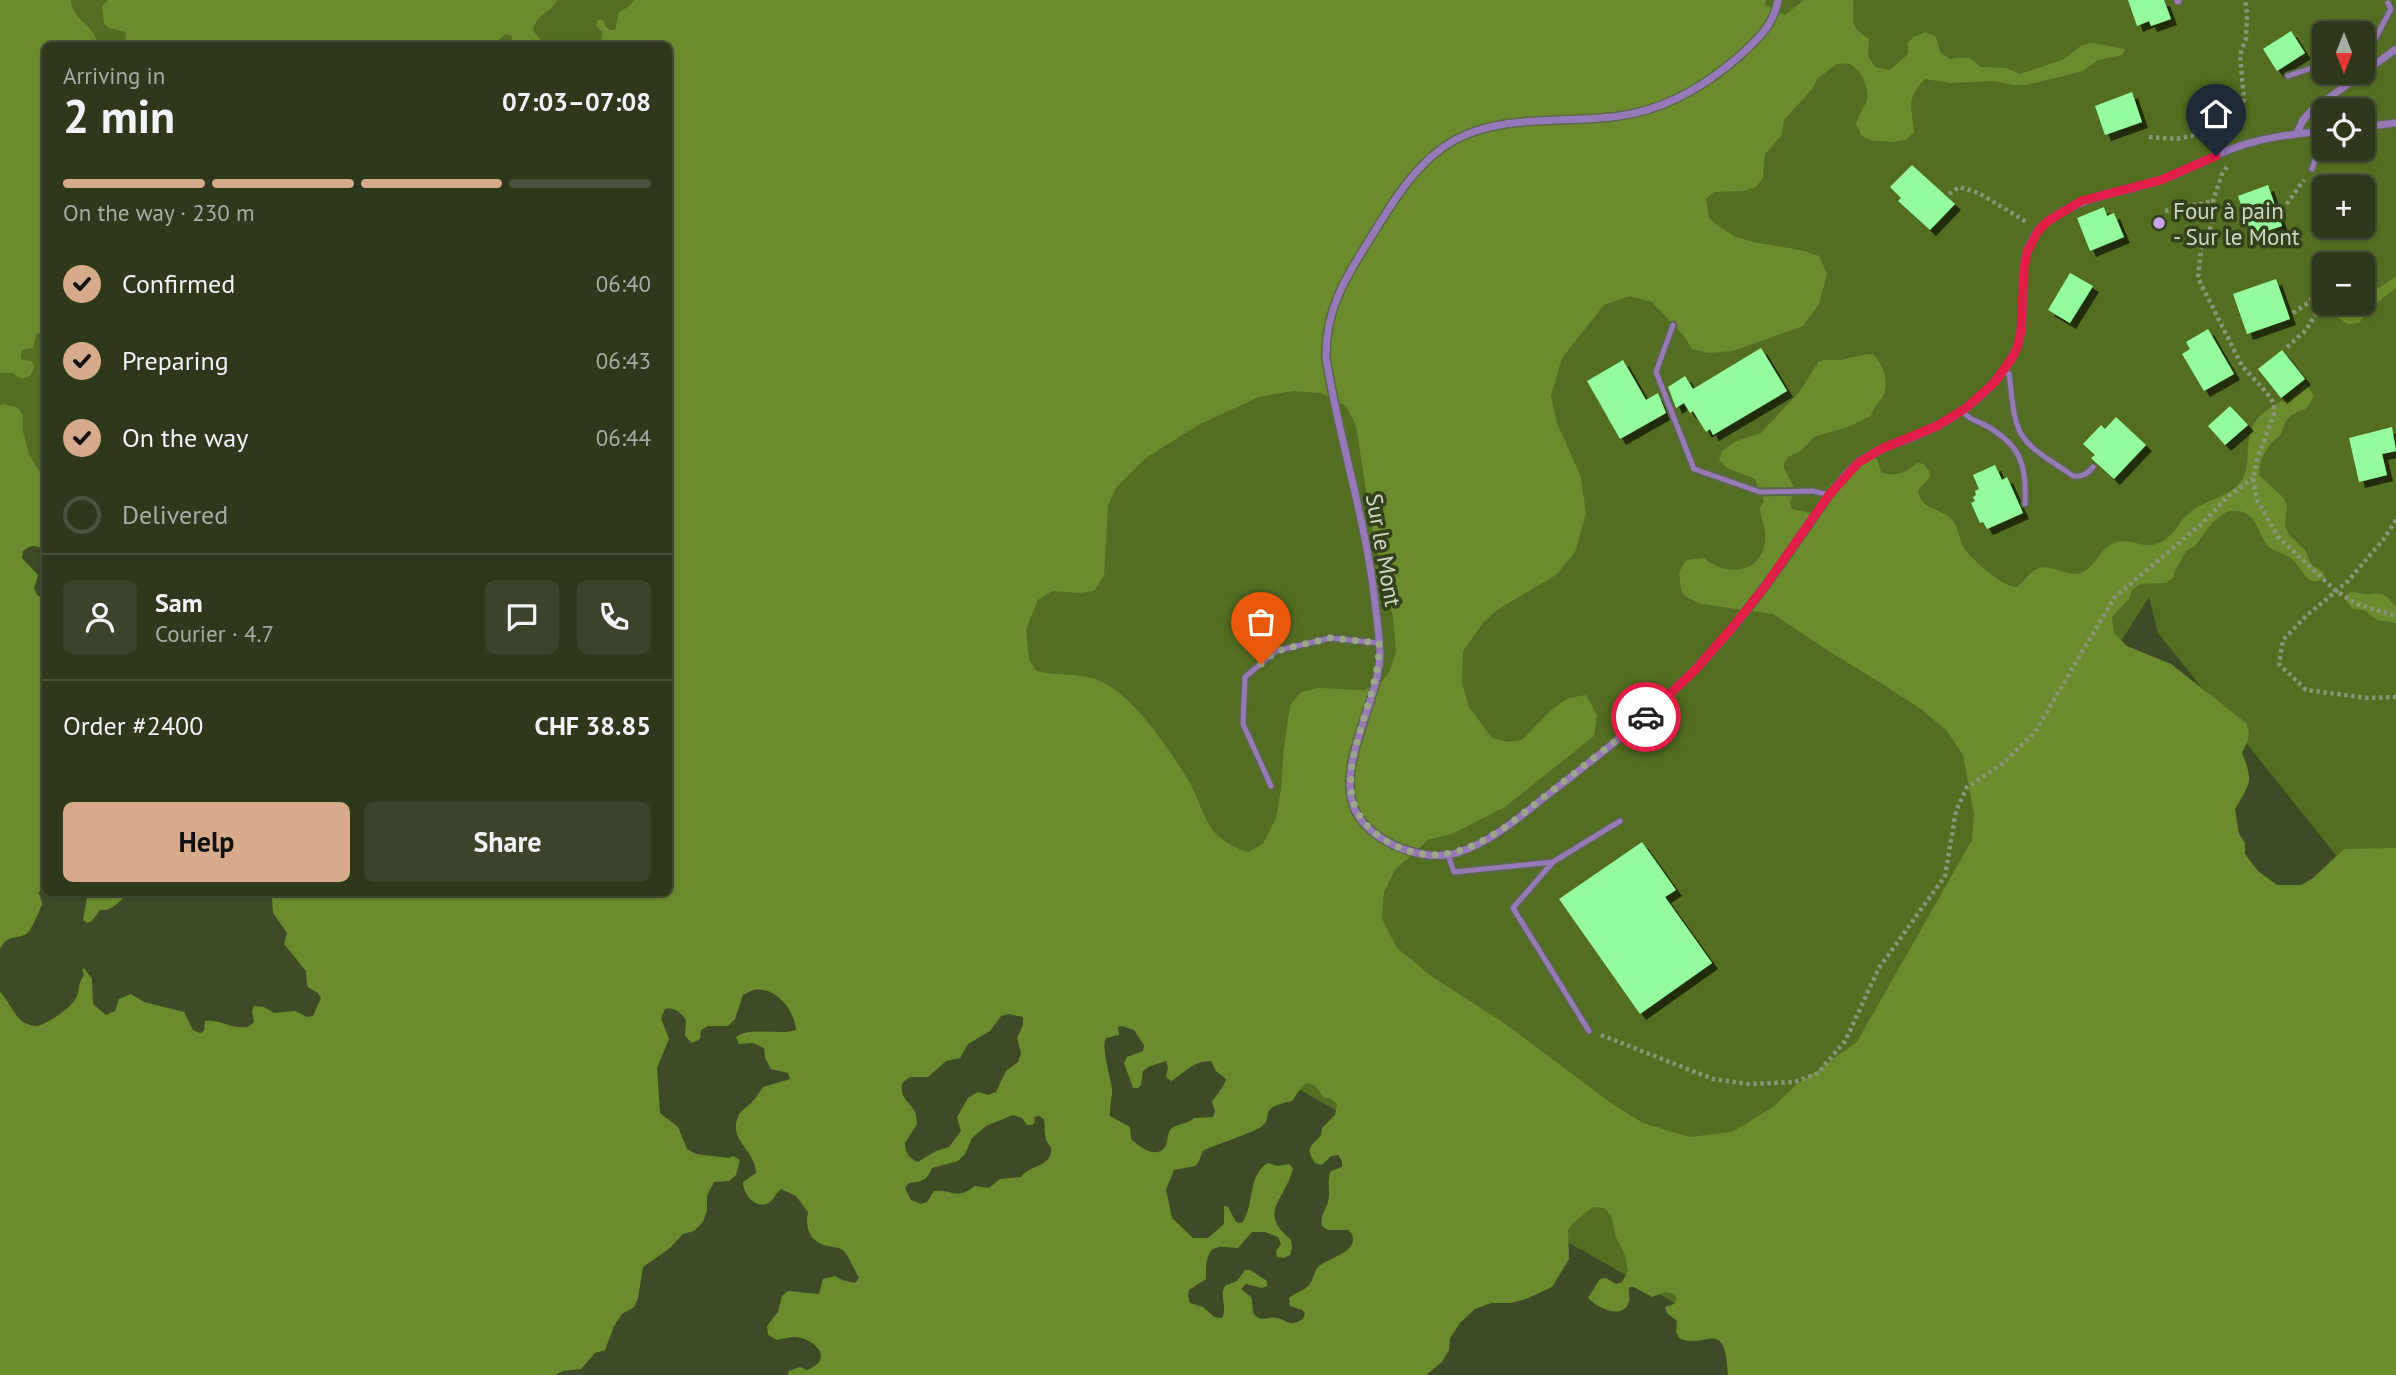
<!DOCTYPE html>
<html lang="en">
<head>
<meta charset="utf-8">
<style>
	:root { --surface:#2e391c; --page:#3a4429; --text:#f1f3f6; --muted:#a7aca3; --line:#49533b; --accent:#d6ab8b }
	body { margin:0; font-family:"PT Sans",sans-serif; background:var(--page); color:var(--text); height:100vh; display:flex; flex-direction:column; font-size:26px; white-space:nowrap }
	* { box-sizing:border-box; margin:0 }
	p { font-size:23px; color:var(--muted) }
	.icon { flex:none; width:38px; height:38px; fill:none; stroke:currentColor; stroke-width:2; stroke-linecap:round; stroke-linejoin:round }
	.map { position:relative; flex:1; overflow:hidden }
	.side { position:absolute; left:42px; top:42px; width:630px; height:854px; display:flex; flex-direction:column; background:var(--surface); border-radius:10px; box-shadow:0 2px 5px #0004,0 0 0 2px var(--line) }
	.side>* { flex:none }
	.needle { width:46px; rotate:180deg }
	.controls { position:absolute; left:2312px; top:21px; display:grid; gap:14px }
	.controls a { display:grid; place-items:center; width:63px; height:63px; border-radius:10px; background:var(--surface); box-shadow:0 2px 5px #0004,0 0 0 2px var(--line); font-size:35px }
	.pin { position:absolute; display:grid; place-items:center; width:60px; height:60px; color:#fff; margin:-72px -30px; border-radius:50% 50% 50% 0; rotate:-45deg; box-shadow:0 0 7px #0007 }
	.pin .icon { rotate:45deg }
	.courier { position:absolute; display:grid; place-items:center; width:70px; height:70px; margin:-35px; border:5px solid #e11d48; border-radius:50%; background:#fff; color:#222; box-shadow:0 2px 9px #0007 }
	.headline em { font-style:normal; font-weight:700 }
	.headline div { display:flex; flex-direction:column-reverse }
	.headline { display:flex; align-items:center; justify-content:space-between; height:119px; padding:0 21px }
	h1 { font-size:46px; font-weight:700; line-height:52px }
	.bar { display:grid; grid-template-columns:repeat(4,1fr); gap:10px 7px; align-content:center; height:84px; padding:0 21px }
	.bar i { height:9px; border-radius:5px; background:var(--line) }
	.bar .current { background:var(--accent) }
	.bar p { grid-column:span 4 }
	.line { display:flex; align-items:center; gap:18px; padding:0 21px; border-top:2px solid var(--line) }
	.line div { flex:1 }
	.round { display:grid; place-items:center; flex:none; width:74px; height:74px; border-radius:10px; background:var(--page) }
	ol { padding:0 21px; list-style:none }
	li { display:flex; align-items:center; gap:21px; height:77px }
	li p { margin-inline-start:auto }
	li .icon { padding:7px; border-radius:50%; background:var(--accent); color:#111; stroke-width:4 }
	li:last-child { color:var(--muted) }
	li i { width:38px; height:38px; border:4px solid var(--line); border-radius:50% }
	.button { display:flex; gap:14px; margin-top:auto; padding:14px 21px }
	.button a { flex:1; height:80px; border-radius:10px; background:var(--accent); color:#111; font-size:28px; font-weight:700; line-height:80px; text-align:center }
	.button a+a { background:var(--page); color:var(--text) }
	.map>svg:first-child { display:block }
	.green { fill:#536d21; fill-rule:evenodd }
	.forest { fill:#6b8c2c; fill-rule:evenodd }
	.building { fill:#94fc9e; filter:url(#shadow) }
	.lines { fill:none; stroke-linecap:round; stroke-linejoin:round }
	.service-casing { stroke:#5a6845; stroke-width:9 }
	.minor-casing { stroke:#5a6845; stroke-width:10 }
	.path { stroke:#899578; stroke-width:4.5; stroke-dasharray:3.5 3.5; stroke-linecap:butt }
	.service { stroke:#9778b8; stroke-width:5 }
	.minor { stroke:#9778b8; stroke-width:7 }
	.done { stroke:#9ba68b; stroke-width:7; stroke-dasharray:0 12.6 }
	.route { stroke:#e11d48; stroke-width:9 }
	.poi-dot { fill:#c9a5ee; stroke:#33411c; stroke-width:2.5 }
	.labels { text-anchor:middle; dominant-baseline:central; stroke-width:7; stroke-linejoin:round; paint-order:stroke }
	.poi-label { font-size:23px; fill:#ced7c2; stroke:#33411c; text-anchor:start }
	.street-label { font-size:23px; fill:#ced7c2; stroke:#33411c }
</style>
</head>
<body>
<div class="map">
<svg width="2396" height="1375" viewBox="0 0 2396 1375">
	<defs>
		<filter id="shadow"><feDropShadow dx="6" dy="6" stdDeviation="0" flood-color="#0009"/></filter>
	</defs>
	<rect width="100%" height="100%" fill="#3d4c26"/>
	<path class="green" d="M0 0H2396V930L2158 633 2149 597 1694 1314 1251 1062 668 46H46L45 490 0 434ZM2324 33H2362V72H2324ZM2324 110H2362V149H2324ZM2324 187H2362V226H2324ZM2324 264H2362V303H2324Z"/>
	<path class="forest" d="M0 0H71C71 20 97 26 97 45L46 46 45 329 36 335 33 348 22 350 21 359 31 361 35 366 30 376 22 379 13 373H0Z
		M108 0H557C550 14 538 12 533 30L545 46 511 45 512 36 506 34 491 46 122 45 126 40V32L109 28 104 23 102 6Z
		M634 0H1766L1765 5 1785 15 1804 0H1853C1855 22 1847 25 1869 39L1868 56 1875 67 1890 70 1908 54V42L1914 37 1926 32 1936 37 1940 52 1950 59C1963 57 1971 55 1980 67L2006 68 2020 74 2064 59 2082 45 2093 43 2125 49 2122 55 2098 60 2083 71 2026 85H2012L1994 81 1951 83 1925 79C1905 99 1912 108 1914 132L1906 140 1893 142 1873 141 1862 136 1856 124C1858 116 1862 111 1866 103 1871 91 1862 68 1849 64 1845 63 1841 64 1837 64L1818 78 1812 89 1784 120 1782 135 1765 154 1763 178 1756 187 1744 191 1714 192 1706 199 1709 218C1717 225 1727 233 1737 237 1764 247 1791 245 1819 256L1827 274 1819 304 1803 326 1733 351 1708 353 1692 349 1684 336 1652 302 1630 296 1604 305 1562 358 1551 396 1557 423 1581 477 1586 514 1575 552 1556 575 1497 610 1483 623 1463 651 1462 683 1469 707 1492 738 1508 742 1522 740 1552 709 1568 698 1586 695 1597 715 1594 736 1505 807 1454 833 1428 840 1395 870 1384 892 1382 919 1397 948 1431 976 1504 1023 1611 1103 1643 1123 1690 1137 1732 1132 1773 1107 1794 1087 1857 1042 1972 840 1974 814 1963 755 1947 731 1921 709 1884 685 1827 650 1773 614 1701 604 1685 596 1681 590 1679 572 1686 560 1704 558C1725 576 1760 575 1765 542 1767 531 1761 520 1760 508L1764 501 1755 479 1727 468 1719 459 1722 451 1734 442 1761 433 1800 391 1819 361C1826 359 1830 360 1837 360 1849 360 1858 354 1873 354 1883 365 1890 381 1883 396 1879 403 1874 407 1871 416L1848 427 1814 437 1801 451 1788 457 1784 463V468L1795 489 1790 503 1792 509 1812 513C1822 506 1824 493 1831 483L1838 482C1848 469 1859 447 1877 459L1881 472C1895 478 1906 472 1918 463L1924 464 1929 471 1930 477 1918 490C1922 513 1941 506 1953 521 1960 530 1959 542 1966 551 1975 562 2004 588 2017 587 2023 583 2027 576 2032 572 2048 558 2066 580 2083 572 2096 566 2099 549 2114 543 2133 536 2144 553 2165 540 2175 533 2180 520 2190 512 2206 499 2233 497 2243 478 2252 460 2243 438 2256 421 2262 412 2272 406 2281 402 2285 401 2288 401 2291 399 2296 395 2300 388 2305 383L2314 396C2306 414 2304 407 2292 415 2285 419 2283 429 2280 436 2267 444 2259 460 2259 475L2284 498 2287 506 2285 526 2289 535 2305 550 2311 564 2324 573 2325 578C2307 590 2303 568 2292 559 2285 553 2275 553 2268 546 2260 537 2257 520 2247 514 2241 510 2233 511 2226 512L2212 523 2195 546 2186 551 2175 571 2174 577 2166 583 2140 584 2132 590 2129 599 2112 617 2114 633 2127 646 2171 664 2246 723C2252 735 2247 742 2242 753 2254 783 2250 782 2235 809L2239 834 2245 843V854L2258 871 2277 885H2301L2313 878 2344 849 2396 848V1375H1728C1725 1314 1705 1351 1679 1338L1676 1331 1677 1321 1667 1313 1665 1307 1674 1304 1677 1298 1673 1293 1665 1292 1652 1297 1634 1287H1629C1628 1293 1631 1299 1628 1304 1621 1320 1596 1307 1588 1298L1600 1279 1606 1278 1616 1284 1622 1282 1628 1271 1625 1255 1616 1237 1611 1215 1604 1208 1593 1207 1573 1223 1568 1230 1569 1259 1552 1287 1526 1299 1511 1303H1491L1475 1309 1460 1323 1450 1338 1449 1350 1442 1362 1426 1375H788L789 1371 800 1367 807 1370C838 1358 810 1336 794 1337 789 1337 782 1339 777 1340L768 1335 767 1326 778 1312 782 1296 788 1291 819 1294 823 1279 835 1276 842 1280 855 1283 859 1278C857 1274 846 1252 843 1250 838 1247 832 1247 827 1246 809 1241 805 1228 808 1212L796 1196 781 1189C776 1193 774 1199 770 1202 756 1211 743 1194 743 1182L756 1173C756 1150 728 1141 738 1117 740 1110 748 1107 753 1101 757 1097 760 1091 763 1087L790 1079 788 1073 771 1069 765 1058 764 1048 753 1043 739 1044 736 1037C751 1026 777 1036 796 1030 795 1011 776 986 754 990 753 990 744 994 743 995L735 1019 728 1026H708L701 1030 700 1039 692 1043 685 1036 686 1020C680 1012 675 1007 665 1009L661 1018 669 1039 657 1068 660 1113 678 1127 687 1149 696 1154 729 1158 733 1156 740 1160 736 1175 729 1181 714 1182 707 1196V1210L703 1222 694 1231 683 1234 670 1248 643 1267 638 1298 634 1307 622 1314 614 1326 605 1350 595 1353 581 1369 563 1371 555 1375H0V992C13 1005 15 1026 38 1026 50 1022 72 1008 77 996 80 988 78 983 84 975L82 970 84 968 92 979 93 1004 106 1015 115 1011 119 999 131 994 144 1002 184 1012 193 1030 200 1033 204 1031 205 1021C220 1019 230 1029 248 1027L254 1022 252 1011 254 1006 264 1007 274 1013 295 1011 307 1017 313 1016 321 998 318 993 309 988 307 985 306 971 284 944 287 933 273 913 272 896 269 893 668 892V46L597 45 602 38V32L596 26 597 21 600 19 604 21 606 27 610 30H615L619 12 630 6ZM1293 391 1321 393 1346 406 1356 425 1370 518 1393 618 1396 652 1389 672 1382 681 1364 690 1319 688 1301 692 1290 705 1284 748 1281 789 1276 818 1263 844 1248 852C1235 848 1225 843 1215 833 1204 821 1199 800 1191 785 1172 753 1134 695 1100 681 1080 672 1057 676 1036 671L1029 659 1026 629 1038 600 1052 591 1079 593 1094 591 1104 576 1108 505 1116 488 1146 458 1198 425 1259 397ZM1009 1014 1023 1017V1025L1017 1038 1021 1053 1018 1062 1006 1071 996 1092 988 1095 978 1092 968 1098 957 1117 961 1131 949 1147 936 1151 918 1162C909 1159 905 1152 905 1143L917 1124C917 1123 916 1113 915 1112 909 1100 898 1098 903 1082L910 1077H928L946 1061 960 1058 968 1044 990 1031 1001 1016ZM1122 1026 1134 1030 1144 1045 1143 1051 1127 1057 1124 1063 1133 1088H1138L1141 1085 1143 1071 1148 1067 1166 1061 1168 1067 1166 1077 1171 1081C1185 1073 1192 1061 1211 1061L1216 1071 1226 1079C1224 1088 1217 1093 1212 1102L1215 1111 1213 1117 1194 1118C1188 1125 1175 1123 1170 1130 1167 1135 1168 1142 1165 1147 1156 1160 1139 1146 1131 1139L1130 1127 1110 1116C1109 1106 1113 1097 1112 1088 1110 1075 1101 1048 1106 1038L1119 1035 1118 1027ZM1307 1083C1316 1084 1319 1091 1324 1098H1330L1337 1104 1335 1115 1322 1128 1321 1135C1312 1147 1304 1146 1315 1163L1322 1165 1331 1156 1338 1155 1342 1161V1167L1331 1171C1326 1181 1331 1192 1328 1202 1325 1212 1320 1215 1322 1226L1328 1230H1349C1365 1250 1330 1257 1319 1266 1313 1272 1314 1281 1308 1286 1303 1291 1295 1293 1289 1298L1290 1306 1302 1310 1305 1313 1303 1319C1289 1328 1289 1320 1276 1318 1268 1316 1260 1323 1254 1314 1252 1310 1253 1302 1251 1297L1241 1289 1246 1284 1262 1288 1267 1286V1281L1250 1270H1245L1237 1281 1225 1286C1219 1297 1228 1307 1222 1318L1214 1317 1203 1307 1190 1303 1188 1296 1189 1290 1206 1279C1206 1268 1205 1249 1219 1247 1225 1246 1232 1248 1238 1248L1252 1232H1265L1278 1237 1281 1244 1276 1251 1277 1257 1284 1258 1290 1255 1292 1248 1291 1240C1257 1212 1285 1201 1293 1168L1289 1164 1278 1166 1268 1163C1247 1175 1255 1205 1242 1223L1236 1222 1228 1207 1224 1206V1224L1208 1238H1193L1172 1218 1166 1190 1174 1170 1195 1166C1200 1162 1200 1156 1203 1151 1206 1148 1252 1133 1261 1127 1275 1118 1255 1108 1292 1101L1303 1085ZM1013 1115 1022 1118 1027 1125H1032L1035 1122 1034 1117 1039 1116 1044 1119C1045 1126 1044 1136 1047 1142 1050 1147 1052 1146 1051 1152 1049 1167 1028 1166 1021 1177L1000 1179 989 1188 975 1186C956 1201 954 1189 934 1191L927 1202 921 1204 911 1200 905 1188 909 1183C921 1182 928 1180 932 1168L958 1161 965 1154 972 1138 986 1126Z
		M2396 276V288L2375 304 2359 323 2347 324 2327 309 2326 303H2362L2363 285 2379 288Z
		M4 404 18 408 23 415V432L29 454 45 481 41 506 45 511V550C35 545 32 544 23 551L22 558 38 575 34 588 37 595 45 600 46 889 41 888 39 893 42 904C41 908 32 928 29 931 20 942 9 931 0 949V405Z
		M2351 592C2357 592 2364 595 2370 594 2386 592 2386 596 2396 607V623L2377 620 2364 610 2353 609 2345 599 2346 595Z
		M69 893H130C120 899 113 912 100 910L92 921 87 923 83 920 87 898Z"/>
	<path class="building" d="M2128 0H2164L2171 19 2151 26 2149 21 2137 26Z
		M2291 31 2305 53 2277 71 2263 49Z
		M2132 92 2142 122 2105 135 2095 106Z
		M1912 165 1955 204 1930 230 1898 201 1901 198 1890 187Z
		M2268 185 2282 226 2252 236 2238 196Z
		M2104 207 2107 216 2114 213 2124 237 2090 251 2077 218Z
		M2070 273 2093 286 2070 323 2048 310Z
		M2276 279 2290 319 2247 334 2233 294Z
		M2208 329 2234 374 2204 391 2182 354 2190 349 2186 342Z
		M1761 348 1787 391 1713 435 1710 429 1706 432 1693 411 1690 413 1684 403 1676 408 1668 387 1685 376 1693 389Z
		M2282 350 2305 379 2281 398 2258 369Z
		M1623 360 1646 400 1658 393 1666 413 1620 439 1587 381Z
		M2230 406 2248 425 2225 445 2208 426Z
		M2116 417 2146 445 2114 479 2091 458 2095 455 2083 444 2101 425 2105 429Z
		M2392 427 2396 451 2382 454 2387 475 2359 482 2349 438Z
		M1995 465 2002 480 2007 477 2023 513 1987 529 1983 522 1980 523 1971 503 1975 501 1973 497 1976 495 1975 491 1979 489 1973 475Z
		M1642 842 1676 890 1665 897 1712 963 1640 1014 1559 899Z"/>
	<g class="lines">
		<g class="service-casing">
			<path id="service" d="M2367 63 2369 50 2391 9 2388 3
				M2288 76 2324 64
				M2312 169 2320 144 2321 131
				M1673 325 1656 372 1694 469 1760 492 1813 491 1829 495
				M2004 371 2009 374C2012 393 2012 417 2021 434 2032 452 2057 464 2073 476 2083 477 2087 474 2093 467
				M1962 410C1969 420 1975 420 1985 425 2021 445 2027 465 2025 504
				M1271 786 1243 724 1245 677 1276 651 1330 638 1379 643
				M1448 855 1454 872 1553 862 1513 908 1589 1031
				M1553 862 1620 821"/>
		</g>
		<g class="minor-casing">
			<path id="minor" d="M1778 0C1774 26 1755 42 1736 59 1702 88 1663 110 1619 116 1565 124 1503 113 1453 141 1416 162 1393 202 1371 237 1346 277 1325 309 1326 358 1339 438 1364 514 1374 594 1376 615 1380 636 1380 656 1378 703 1334 769 1356 812 1372 843 1425 863 1457 853 1494 841 1524 813 1554 790 1618 741 1680 691 1732 629 1754 601 1776 573 1796 543 1815 517 1831 488 1855 465 1871 451 1891 446 1911 438 1940 426 1970 409 1992 385 2006 370 2018 352 2021 331 2027 294 2013 248 2047 222 2087 192 2120 195 2163 179 2188 170 2211 156 2237 147 2265 137 2294 134 2324 131
				M2178 0V1
				M2362 127 2396 123
				M2297 133 2303 120 2311 111 2396 49"/>
		</g>
		<path class="path" d="M2149 137 2177 139 2233 127 2244 99 2240 55 2246 38 2247 14 2245 0
			M2227 167 2222 174 2213 201 2212 224 2201 250 2198 278 2242 366 2267 393 2274 404V414L2257 460 2253 478 2257 500 2278 537 2336 591 2357 604 2396 616
			M1949 194 1959 187 1979 193 2028 223
			M2281 208 2286 205 2304 180
			M2165 211 2213 201
			M2293 313 2308 303 2324 283
			M2287 347 2306 330 2324 300
			M2396 520 2383 540 2347 582 2306 616 2283 640 2279 664 2306 690 2368 698 2396 697
			M1601 1035 1713 1079 1749 1084 1795 1082 1818 1073 1845 1041 1879 968 1945 876 1956 811 1967 787 2002 764 2035 732 2114 598 2207 519 2226 498 2253 478"/>
		<use href="#service" class="service"/>
		<use href="#minor" class="minor"/>
	</g>
	<g class="lines">
		<path class="done" d="M1261 664 1276 651 1330 638 1379 643C1381 716 1303 803 1398 847 1439 865 1472 849 1507 826L1646 717"/>
		<path class="route" d="M1646 717 1696 669 1731 629 1763 589 1829 495 1858 463 1881 449 1937 426 1966 408 1994 383 2012 358 2017 348 2021 332 2024 269 2027 252 2038 231 2048 221 2081 201 2161 180 2216 156"/>
	</g>
	<circle class="poi-dot" cx="2159" cy="223" r="7"/>
	<g class="labels">
		<g class="poi-label">
			<text x="2173" y="210">Four à pain<tspan x="2173" dy="26">- Sur le Mont</tspan></text>
		</g>
		<g class="street-label">
			<text transform="translate(1384 550) rotate(80)">Sur le Mont</text>
		</g>
	</g>
</svg>
<div class="controls">
<a><svg class="needle" viewBox="-14 -14 28 28"><path d="M0-13l5 13h-10z" fill="#e53935"/><path d="M0 13l5-13h-10z" fill="#a7aca3"/></svg></a>
<a><svg class="icon" aria-label="locate" viewBox="0 0 24 24"><circle cx="12" cy="12" r="6"/><path d="M12 2v4M12 18v4M2 12h4M18 12h4"/></svg></a>
<a>+</a>
<a>−</a>
</div>
<div class="pin" style="left:1261px;top:664px;background:#ea580c"><svg class="icon" aria-label="bag" viewBox="0 0 24 24"><path d="M5 8h14l-1 12H6zM9 8a3 3 0 0 1 6 0"/></svg></div>
<div class="pin" style="left:2216px;top:156px;background:#1f2937"><svg class="icon" aria-label="home" viewBox="0 0 24 24"><path d="M3 11l9-7 9 7M6 9v11h12V9"/></svg></div>
<div class="courier" style="left:1646px;top:717px"><svg class="icon" aria-label="car" viewBox="0 0 24 24"><path d="M5 17H2v-5l4-1 3-4h7l3 4 3 1v5h-3M9 17h6M6 11h13"/><circle cx="7" cy="17" r="2"/><circle cx="17" cy="17" r="2"/></svg></div>
<section class="side">
<div class="headline"><div><h1>2 min</h1><p>Arriving in</p></div><em>07:03–07:08</em></div>
<div class="bar"><i class="current"></i><i class="current"></i><i class="current"></i><i></i><p>On the way · 230 m</p></div>
<ol>
<li><svg class="icon" aria-label="check" viewBox="0 0 24 24"><path d="M5 12l5 5 9-10"/></svg>Confirmed<p>06:40</p></li>
<li><svg class="icon" aria-label="check" viewBox="0 0 24 24"><path d="M5 12l5 5 9-10"/></svg>Preparing<p>06:43</p></li>
<li><svg class="icon" aria-label="check" viewBox="0 0 24 24"><path d="M5 12l5 5 9-10"/></svg>On the way<p>06:44</p></li>
<li><i></i>Delivered</li>
</ol>
<div class="line" style="height:126px"><a class="round"><svg class="icon" aria-label="person" viewBox="0 0 24 24"><circle cx="12" cy="8" r="4"/><path d="M4 21q1-7 8-7t8 7"/></svg></a><div><b>Sam</b><p>Courier · 4.7</p></div><a class="round"><svg class="icon" aria-label="chat" viewBox="0 0 24 24"><path d="M4 5h16v11H9l-5 4z"/></svg></a><a class="round"><svg class="icon" aria-label="phone" viewBox="0 0 24 24"><path d="M5 4h4l2 5-3 2q2 4 5 5l2-3 5 2v4C11 20 4 13 5 4z"/></svg></a></div>
<div class="line" style="height:91px"><div>Order #2400</div><b>CHF 38.85</b></div>
<div class="button"><a>Help</a><a>Share</a></div>
</section>
</div>
</body>
</html>
